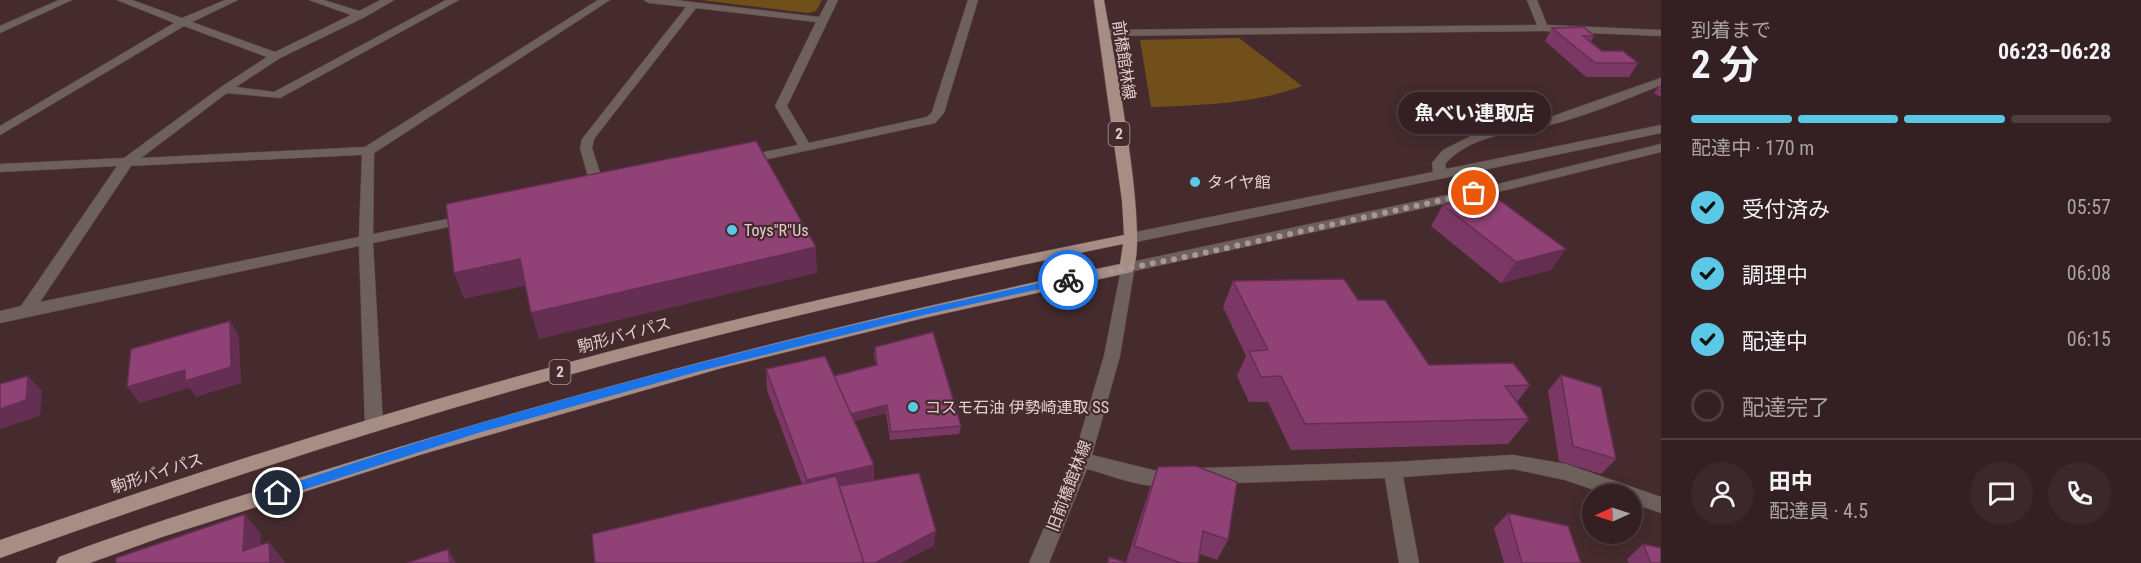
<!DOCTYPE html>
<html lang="ja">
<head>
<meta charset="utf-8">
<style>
	:root { --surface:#342022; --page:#3c282a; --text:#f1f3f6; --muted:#a9a3a5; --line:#4e3e40; --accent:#5ac8e6 }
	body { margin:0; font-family:"Roboto Condensed","Noto Sans JP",sans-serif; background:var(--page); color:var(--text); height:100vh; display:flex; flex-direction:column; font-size:22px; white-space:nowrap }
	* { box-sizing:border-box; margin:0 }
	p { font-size:20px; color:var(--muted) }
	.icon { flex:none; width:33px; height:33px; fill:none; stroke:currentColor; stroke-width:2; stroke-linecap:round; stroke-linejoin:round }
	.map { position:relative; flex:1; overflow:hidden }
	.panel { display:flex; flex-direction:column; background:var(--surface); width:480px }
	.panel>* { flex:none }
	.needle { width:39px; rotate:267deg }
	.tools { position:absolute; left:1582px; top:484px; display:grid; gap:12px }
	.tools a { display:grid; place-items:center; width:60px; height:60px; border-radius:50%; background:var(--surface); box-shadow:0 3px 15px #0003,0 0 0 2px var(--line); font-size:30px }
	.pin { position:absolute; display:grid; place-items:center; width:51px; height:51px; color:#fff; margin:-26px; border:3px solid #fff; border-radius:50%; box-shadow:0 2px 6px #0007 }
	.courier { position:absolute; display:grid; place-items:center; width:60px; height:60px; margin:-30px; border:4px solid #1a73e8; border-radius:50%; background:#fff; color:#222; box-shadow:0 2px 8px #0007 }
	.bubble { position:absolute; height:42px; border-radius:21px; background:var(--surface); box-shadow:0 3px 15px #0003,0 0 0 2px var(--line); font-size:20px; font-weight:700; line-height:42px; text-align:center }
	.overview em { font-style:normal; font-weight:700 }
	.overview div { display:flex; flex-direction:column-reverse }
	.overview { display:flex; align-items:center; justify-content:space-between; height:102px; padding:0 30px }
	h1 { font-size:39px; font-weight:700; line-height:45px }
	.bar { display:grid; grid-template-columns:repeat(4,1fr); gap:9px 6px; align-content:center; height:72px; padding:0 30px }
	.bar i { height:8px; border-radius:4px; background:var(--line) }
	.bar .on { background:var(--accent) }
	.bar p { grid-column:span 4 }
	.line { display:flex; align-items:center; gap:15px; padding:0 30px; border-top:2px solid var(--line) }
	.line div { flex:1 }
	.round { display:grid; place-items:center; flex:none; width:63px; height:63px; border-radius:32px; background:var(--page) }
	ol { padding:0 30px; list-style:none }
	li { display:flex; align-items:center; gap:18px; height:66px }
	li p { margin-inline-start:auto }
	li .icon { padding:6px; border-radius:50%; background:var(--accent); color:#111; stroke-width:4 }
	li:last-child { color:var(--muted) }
	li i { width:33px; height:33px; border:3px solid var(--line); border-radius:50% }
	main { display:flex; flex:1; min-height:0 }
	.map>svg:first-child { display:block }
	.green { fill:#714f1b }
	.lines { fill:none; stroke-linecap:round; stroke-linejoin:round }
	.minor-casing { stroke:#62484b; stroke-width:1 }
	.major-casing { stroke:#62484b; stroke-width:1 }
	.minor { fill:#6e615c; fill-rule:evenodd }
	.major { fill:#a78e84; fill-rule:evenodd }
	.wall { fill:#7c3865 }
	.shaded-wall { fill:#652e53 }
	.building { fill:#904176; stroke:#652e53; stroke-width:1.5 }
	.route { fill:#1a73e8 }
	.done { stroke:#aa9597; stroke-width:6; stroke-dasharray:0 10.8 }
	.poi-dot { fill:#5ac8e6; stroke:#462b2e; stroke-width:2 }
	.labels { text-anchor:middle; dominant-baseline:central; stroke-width:4.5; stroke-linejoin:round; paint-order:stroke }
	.shield { fill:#462b2e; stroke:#b29d9f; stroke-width:1.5 }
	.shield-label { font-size:15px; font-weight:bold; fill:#e0cecf }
	.street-label { font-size:16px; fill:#e0cecf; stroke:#462b2e }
	.poi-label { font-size:16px; fill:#e0cecf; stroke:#462b2e; text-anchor:start }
</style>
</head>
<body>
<main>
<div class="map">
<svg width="1661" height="563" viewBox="0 0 1661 563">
	<rect width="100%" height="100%" fill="#462b2e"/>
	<path class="green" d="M701 0H822L816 11 808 13Z
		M1239 38 1302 86C1255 104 1201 105 1151 107L1140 40Z"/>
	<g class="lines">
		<g class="minor-casing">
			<path id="minor" d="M59 0H72L0 33V26Z
				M117 0H132L182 18 225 0H238L192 22 275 52 351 15 309 0H324L359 11 381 0H394L365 17 280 58 236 87 274 92 446 0H459L280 98 227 93 141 158 365 147 598 0H610L374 153 373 234 467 215 474 219 467 223 373 243 383 425 380 430 374 432 368 430 365 425 359 246 0 323V311L21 306 117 166 0 172V164L124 158 221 87 267 57 184 26 0 135V126L174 23ZM362 155 359 237 40 302 131 166Z
				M644 0H675L819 17 828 0H838L787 106 809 143 927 117 932 112 968 0H978L944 113 935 123 745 164 740 163 739 160 740 157 798 145 775 106 816 22 696 8 594 139 592 148 606 191 599 195 592 191 580 148 582 139 686 7 649 3Z
				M1527 0H1537L1547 25 1661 30V36L1543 31 1103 36 1098 33 1103 30 1537 25Z
				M1661 78V85C1628 99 1595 112 1561 122 1522 133 1473 132 1445 164L1446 169 1661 125V133L1131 243 1124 238 1131 233 1433 172 1432 163 1443 150 1471 136 1553 116Z
				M1661 144V152L1498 192 1134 271 1120 356 1092 455 1153 470 1179 473 1181 478 1179 483C1151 493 1114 476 1087 469L1049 563H1029L1073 460 1104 356 1122 264 1498 184Z
				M1513 455 1566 464 1661 497V513L1632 503V495H1609L1565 480 1513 469 1403 477 1419 563H1399L1385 478 1202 484 1196 481 1193 476 1196 471 1202 468 1393 462Z"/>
		</g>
		<g class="major-casing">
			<path id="major" d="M1094 0H1104C1112 47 1151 238 1132 272L924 318 722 368 423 454 162 537 90 563H56L59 557C156 520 255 492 354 461 606 383 861 318 1120 264L1123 244C933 283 744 325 558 378 370 430 184 492 0 558V540C185 476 370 416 559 365 745 314 934 273 1124 235L1122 201Z"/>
		</g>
		<use href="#minor" class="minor"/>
		<use href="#major" class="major"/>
	</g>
	<path class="wall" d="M1552 28 1594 36 1591 42 1602 51 1638 63 1629 77H1586L1545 41Z
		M1661 85V97L1654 93 1659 86Z
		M1443 205 1551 270 1501 283 1431 226Z
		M1233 281 1358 300 1429 365 1530 385 1517 402 1529 419 1508 444 1291 450 1268 402H1249L1237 376 1246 356 1223 307Z
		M875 347 961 426 959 434 890 440 886 413 854 421 874 465V480L934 546 802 484 767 390 766 369 834 376 876 365 874 355Z
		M1561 375 1616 459 1601 474 1559 461 1548 391Z
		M1158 467 1228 540 1217 560 1200 554 1198 563H1107L1109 557 1126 562 1150 488Z
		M1508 513 1581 563H1504L1494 528Z
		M1643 544 1661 563H1629L1627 559Z"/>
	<path class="shaded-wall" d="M816 247 817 273 539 339 531 313Z
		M1566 249 1551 270 1501 283 1516 262Z
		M520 259 528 285 464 299 454 273Z
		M230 321 239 336 241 383 196 397 189 388 140 403 127 387Z
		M28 376 42 391 40 416 0 429V409Z
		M887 405 886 413 845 423 846 415Z
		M874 465 873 486 807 500V480Z
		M245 514 261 534 260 563 243 551Z
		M936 531 934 546 901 563H875Z
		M269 542 285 562V563H270Z
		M448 549 456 563H450Z"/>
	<path class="building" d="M1584 27 1594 36H1583L1602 51H1623L1638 63H1595L1552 28Z
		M756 141 816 247 531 313 520 259 454 273 446 204Z
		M1491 194 1566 249 1516 262 1443 205Z
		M1344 279 1358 300H1385L1429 365 1513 363 1530 385 1505 386 1529 419 1305 424 1281 376 1261 377 1249 351 1268 350 1233 281Z
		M230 321 231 367 185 381V370L127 387 131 349Z
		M933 332 961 426 891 432 887 405 851 414 834 376 877 365 875 347Z
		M825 356 874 465 807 480 766 369Z
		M1561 375 1601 387 1616 459 1573 446Z
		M28 376 26 400 0 409V384Z
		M1196 466 1237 482 1228 540 1203 531 1198 563H1181L1134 546 1158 467Z
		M919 473 936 531 875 563H864L839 486Z
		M836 476 864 563H595L592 534Z
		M1508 513 1568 526 1581 563H1522Z
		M245 514 243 551 269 542 270 563H116V558Z
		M1643 544 1661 548V563H1651Z
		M448 549 450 563H407Z
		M1109 557 1128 563H1108Z"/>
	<path class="route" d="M1068 277 1073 280 1071 282 928 314 700 371 481 432 278 498 271 493 278 488C345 466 413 443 481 423 675 366 871 319 1068 277Z"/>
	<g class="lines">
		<path class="done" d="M1068 280 1195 255 1474 193"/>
	</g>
	<g class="poi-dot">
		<circle cx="1195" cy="182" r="6"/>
		<circle cx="732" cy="230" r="6"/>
		<circle cx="913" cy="407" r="6"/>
	</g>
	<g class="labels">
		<g class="shield">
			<rect x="1108.5" y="122" width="21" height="24" rx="4.5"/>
			<rect x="549.5" y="360" width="21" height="24" rx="4.5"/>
		</g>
		<g class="shield-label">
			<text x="1119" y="134">2</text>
			<text x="560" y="372">2</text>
		</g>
		<g class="street-label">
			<text transform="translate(1124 60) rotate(82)">前橋館林線</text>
			<text transform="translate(624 335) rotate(-15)">駒形バイパス</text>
			<text transform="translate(157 473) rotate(-18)">駒形バイパス</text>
			<text transform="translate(1069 486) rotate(-69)">旧前橋館林線</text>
		</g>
		<g class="poi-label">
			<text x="1207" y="182">タイヤ館</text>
			<text x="744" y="230">Toys"R"Us</text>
			<text x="925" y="407">コスモ石油 伊勢崎連取 SS</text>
		</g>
	</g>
</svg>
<div class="tools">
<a><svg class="needle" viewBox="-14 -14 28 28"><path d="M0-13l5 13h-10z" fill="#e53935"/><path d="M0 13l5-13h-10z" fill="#a9a3a5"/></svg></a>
</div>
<div class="pin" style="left:1474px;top:193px;background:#ea580c"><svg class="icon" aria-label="bag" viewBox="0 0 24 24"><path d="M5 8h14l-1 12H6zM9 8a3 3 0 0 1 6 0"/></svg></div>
<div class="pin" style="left:278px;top:493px;background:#1f2937"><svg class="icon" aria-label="home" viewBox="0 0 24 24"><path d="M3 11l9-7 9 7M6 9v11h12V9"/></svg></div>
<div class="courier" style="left:1068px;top:280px"><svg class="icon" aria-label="bike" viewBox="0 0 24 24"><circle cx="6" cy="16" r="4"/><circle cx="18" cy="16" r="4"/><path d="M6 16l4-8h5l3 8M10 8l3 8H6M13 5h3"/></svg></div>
<div class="bubble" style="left:1398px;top:92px;width:153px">魚べい連取店</div>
</div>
<section class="panel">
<div class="overview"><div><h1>2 分</h1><p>到着まで</p></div><em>06:23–06:28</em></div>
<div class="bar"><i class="on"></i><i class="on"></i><i class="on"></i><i></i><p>配達中 · 170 m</p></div>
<ol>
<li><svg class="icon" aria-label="check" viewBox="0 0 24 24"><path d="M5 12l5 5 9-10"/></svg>受付済み<p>05:57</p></li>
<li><svg class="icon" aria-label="check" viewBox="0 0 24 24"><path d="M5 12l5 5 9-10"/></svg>調理中<p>06:08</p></li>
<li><svg class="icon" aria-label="check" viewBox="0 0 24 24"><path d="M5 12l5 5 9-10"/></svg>配達中<p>06:15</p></li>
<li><i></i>配達完了</li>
</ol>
<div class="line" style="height:108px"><a class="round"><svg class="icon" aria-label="person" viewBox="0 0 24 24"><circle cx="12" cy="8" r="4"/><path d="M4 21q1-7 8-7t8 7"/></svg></a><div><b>田中</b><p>配達員 · 4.5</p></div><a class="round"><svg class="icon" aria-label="chat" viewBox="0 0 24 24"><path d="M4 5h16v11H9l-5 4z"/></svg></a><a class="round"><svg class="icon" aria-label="phone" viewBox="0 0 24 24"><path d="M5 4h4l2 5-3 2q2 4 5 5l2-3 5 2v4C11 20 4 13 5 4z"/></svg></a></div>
</section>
</main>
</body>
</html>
